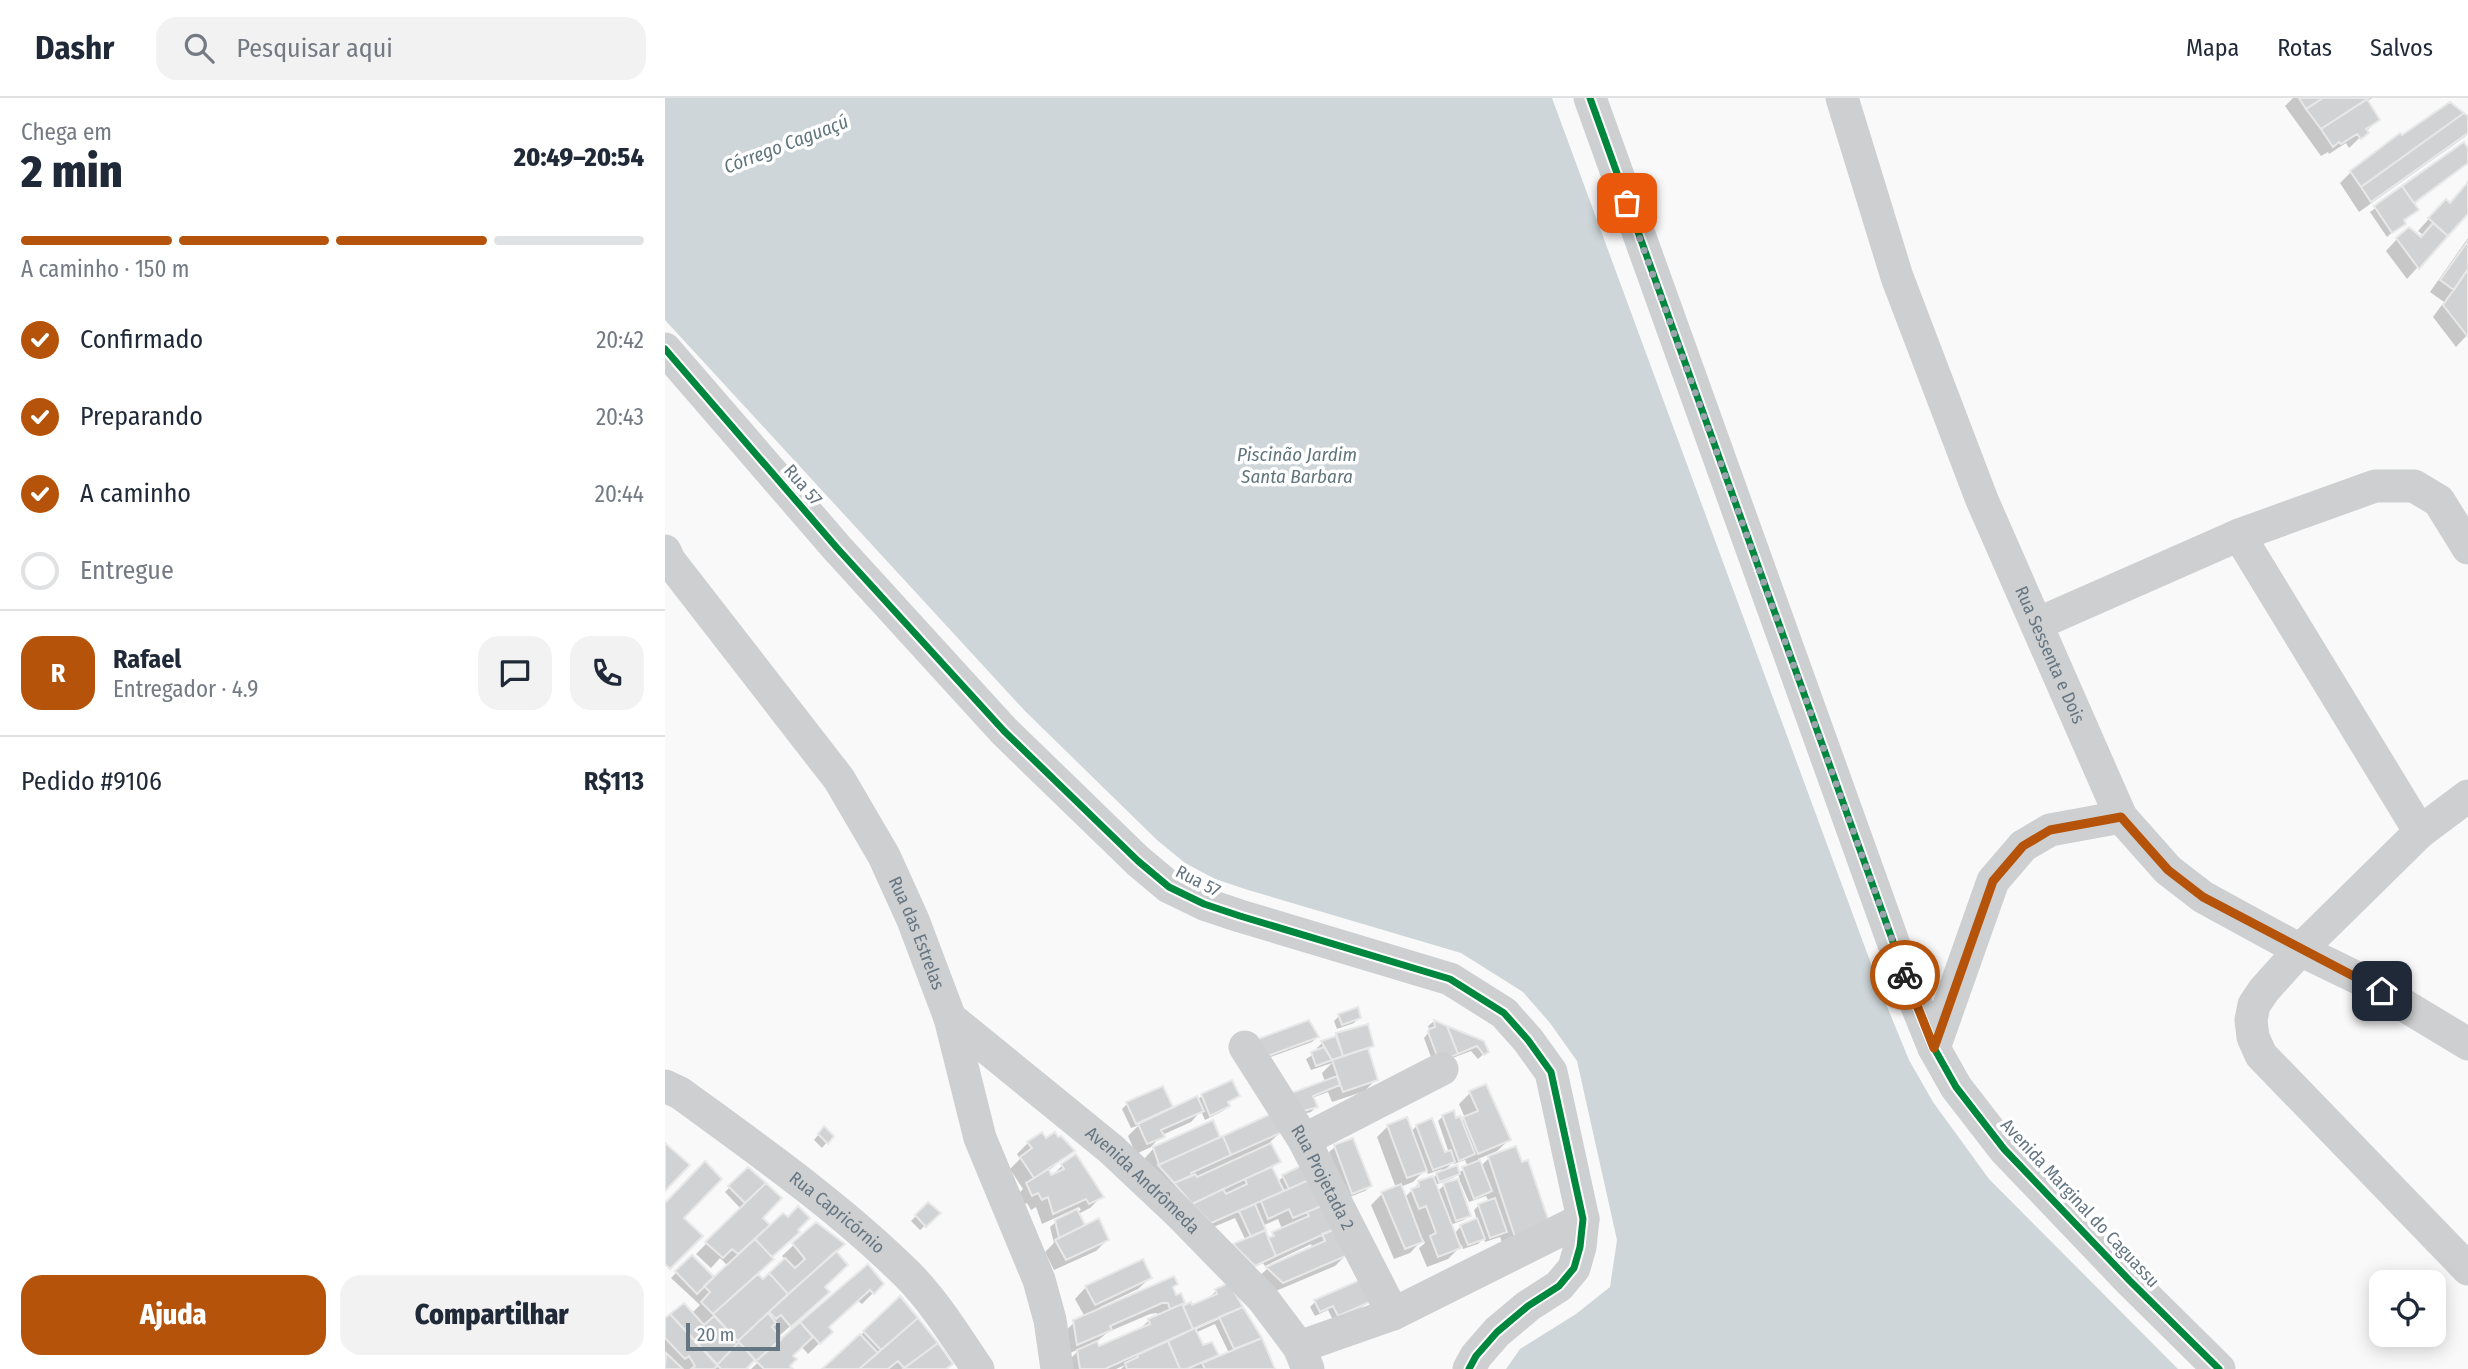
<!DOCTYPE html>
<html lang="pt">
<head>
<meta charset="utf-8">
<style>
	:root { --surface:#fff; --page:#f2f2f3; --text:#1f2937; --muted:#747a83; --line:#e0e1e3; --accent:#b45309 }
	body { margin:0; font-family:"Fira Sans Condensed",sans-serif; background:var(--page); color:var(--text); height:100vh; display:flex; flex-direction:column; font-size:26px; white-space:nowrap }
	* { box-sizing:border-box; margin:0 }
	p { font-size:23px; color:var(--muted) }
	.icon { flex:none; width:38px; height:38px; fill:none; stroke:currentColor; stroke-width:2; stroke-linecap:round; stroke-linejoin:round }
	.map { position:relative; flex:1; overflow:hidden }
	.side { display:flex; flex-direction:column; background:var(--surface); width:665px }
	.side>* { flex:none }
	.fabs { position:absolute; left:1704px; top:1172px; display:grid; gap:14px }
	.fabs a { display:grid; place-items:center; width:77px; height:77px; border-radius:14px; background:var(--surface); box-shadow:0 4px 18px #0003; font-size:35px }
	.scale { position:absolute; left:21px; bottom:18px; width:94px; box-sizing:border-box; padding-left:7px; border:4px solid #657683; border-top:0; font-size:19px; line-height:24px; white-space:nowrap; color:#657683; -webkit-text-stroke:5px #fff; paint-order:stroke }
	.pin { position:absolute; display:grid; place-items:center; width:60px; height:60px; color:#fff; margin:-30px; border-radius:14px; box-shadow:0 4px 10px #0006 }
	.courier { position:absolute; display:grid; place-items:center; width:70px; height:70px; margin:-35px; border:5px solid #b45309; border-radius:50%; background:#fff; color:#222; box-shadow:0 2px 9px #0007 }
	.head em { font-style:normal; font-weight:800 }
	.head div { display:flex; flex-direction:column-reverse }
	.head { display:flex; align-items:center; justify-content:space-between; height:119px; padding:0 21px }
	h1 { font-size:46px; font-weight:800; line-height:52px }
	.bar { display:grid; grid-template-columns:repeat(4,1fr); gap:10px 7px; align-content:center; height:84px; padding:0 21px }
	.bar i { height:9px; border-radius:5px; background:var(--line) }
	.bar .selected { background:var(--accent) }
	.bar p { grid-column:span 4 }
	.line { display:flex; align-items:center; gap:18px; padding:0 21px; border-top:2px solid var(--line) }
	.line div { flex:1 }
	.round { display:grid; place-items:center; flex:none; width:74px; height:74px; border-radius:21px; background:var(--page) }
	ol { padding:0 21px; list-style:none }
	li { display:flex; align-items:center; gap:21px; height:77px }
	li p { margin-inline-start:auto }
	li .icon { padding:7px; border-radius:50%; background:var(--accent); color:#fff; stroke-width:4 }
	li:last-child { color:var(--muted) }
	li i { width:38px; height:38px; border:4px solid var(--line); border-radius:50% }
	.cta { display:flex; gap:14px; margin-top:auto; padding:14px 21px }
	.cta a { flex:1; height:80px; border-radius:21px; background:var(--accent); color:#fff; font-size:28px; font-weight:800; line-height:80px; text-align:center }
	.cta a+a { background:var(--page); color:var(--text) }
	header { display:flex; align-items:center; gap:42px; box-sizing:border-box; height:98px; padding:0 35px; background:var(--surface); border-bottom:2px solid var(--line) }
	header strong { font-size:33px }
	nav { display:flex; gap:38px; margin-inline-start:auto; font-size:24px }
	.search { width:490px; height:63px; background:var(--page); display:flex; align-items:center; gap:18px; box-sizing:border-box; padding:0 24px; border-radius:21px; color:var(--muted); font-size:26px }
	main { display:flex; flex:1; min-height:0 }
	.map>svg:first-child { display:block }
	.water { fill:#ced6d9 }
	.shadow { fill:#0003; fill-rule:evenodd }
	.building { fill:#d0d2d3; stroke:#e8e8e8; stroke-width:2 }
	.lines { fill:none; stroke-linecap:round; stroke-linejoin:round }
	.minor { stroke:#cecfd0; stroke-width:33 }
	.cycleway-casing { stroke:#fff; stroke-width:11 }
	.cycleway { stroke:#00873e; stroke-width:7 }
	.done { stroke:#99a4ac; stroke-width:7; stroke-dasharray:0 12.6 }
	.route { stroke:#b45309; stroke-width:9 }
	.labels { text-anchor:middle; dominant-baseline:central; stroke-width:7; stroke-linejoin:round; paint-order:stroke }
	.street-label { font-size:18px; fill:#657683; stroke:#fff }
	.water-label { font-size:19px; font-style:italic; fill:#60757c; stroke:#fff }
</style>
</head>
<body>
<header>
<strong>Dashr</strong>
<div class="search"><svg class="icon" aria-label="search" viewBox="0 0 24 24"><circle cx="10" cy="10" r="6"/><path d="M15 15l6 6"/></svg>Pesquisar aqui</div>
<nav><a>Mapa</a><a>Rotas</a><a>Salvos</a></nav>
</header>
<main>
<section class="side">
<div class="head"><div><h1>2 min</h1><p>Chega em</p></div><em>20:49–20:54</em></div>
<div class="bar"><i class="selected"></i><i class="selected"></i><i class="selected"></i><i></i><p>A caminho · 150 m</p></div>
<ol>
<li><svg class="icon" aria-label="check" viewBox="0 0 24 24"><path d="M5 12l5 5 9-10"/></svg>Confirmado<p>20:42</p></li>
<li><svg class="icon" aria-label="check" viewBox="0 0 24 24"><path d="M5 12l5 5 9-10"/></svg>Preparando<p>20:43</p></li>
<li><svg class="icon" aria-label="check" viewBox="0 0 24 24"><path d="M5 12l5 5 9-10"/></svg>A caminho<p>20:44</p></li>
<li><i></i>Entregue</li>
</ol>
<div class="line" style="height:126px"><b class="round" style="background:var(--accent);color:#fff">R</b><div><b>Rafael</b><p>Entregador · 4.9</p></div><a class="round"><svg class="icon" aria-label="chat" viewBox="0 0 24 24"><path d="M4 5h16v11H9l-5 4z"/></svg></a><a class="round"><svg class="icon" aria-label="phone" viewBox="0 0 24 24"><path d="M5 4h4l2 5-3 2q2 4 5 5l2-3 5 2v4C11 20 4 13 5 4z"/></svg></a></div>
<div class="line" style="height:91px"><div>Pedido #9106</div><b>R$113</b></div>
<div class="cta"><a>Ajuda</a><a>Compartilhar</a></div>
</section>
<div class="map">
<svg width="1803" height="1271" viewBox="0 0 1803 1271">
	<rect width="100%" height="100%" fill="#f9f9f9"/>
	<path class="water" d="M0 0H887L1219 901 1244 962 1268 1004 1324 1081 1513 1271H841L855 1251 911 1216 945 1189 952 1142 912 963 885 925 858 894 796 855 583 792 550 781 520 765 492 742 360 613 0 222Z"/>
	<path class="shadow" d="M1628 0H1707L1701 4 1713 22 1684 50 1681 45 1664 56 1663 54 1656 58 1620 8Z
		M1803 20V36L1801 38 1694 114 1675 85 1686 74 1735 37 1736 40Z
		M1798 47 1803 53V64L1748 107 1746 117 1722 139 1705 114Z
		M1803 85V113L1742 181 1721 153 1732 141H1755L1758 137 1753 133 1770 114 1785 106Z
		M1803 140V236L1791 249 1768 219 1779 204 1765 194Z
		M674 918 694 919 689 925 672 931 669 923Z
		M768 924 818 945 822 953 813 961 806 953 769 967 759 940 765 933 763 928Z
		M643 925 652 939 647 944 595 963Z
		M702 928 707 947 702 953 711 981 700 993 667 1004 663 994 647 1000 651 1009 646 1014 625 1019 660 984 657 975 667 965 646 972 641 961 654 953 652 950 657 945 667 941 671 937Z
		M566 984 572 998 561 1005 563 1008 558 1013 540 1022 536 1013 526 1024 497 1037 486 1049 471 1056 463 1038 474 1027 466 1030 457 1011 462 1006 506 1009 501 1014 532 1002 537 998Z
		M805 995 844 1042 832 1053 813 1061 816 1068 824 1060 850 1051 884 1129 840 1152 835 1139 820 1144 819 1140 813 1146 798 1151 797 1147 783 1161 762 1169 754 1150 760 1145 758 1141 745 1155 729 1161 706 1107 717 1096 731 1090 712 1039 723 1028 745 1034 752 1028 779 1056 784 1055 773 1023 778 1018 796 1024 800 1020 794 1006ZM800 1062 803 1069 793 1075 778 1074 788 1064 789 1066ZM761 1071 763 1076 777 1071 767 1081 754 1085 739 1100 735 1089 748 1084ZM793 1076 795 1082 779 1087 772 1094 770 1087 788 1080ZM795 1083 804 1104 821 1098 824 1104 814 1107 809 1112 812 1122 796 1128 789 1136 785 1127 799 1122 804 1117 792 1084Z
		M547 1024 554 1041 617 1033 604 1045 614 1064 606 1071 612 1084 618 1079 681 1157 670 1168 606 1195 591 1181 602 1171 648 1151 646 1146 600 1168 598 1165 584 1172 569 1148 581 1143 570 1120 534 1135 478 1062 489 1050ZM613 1121 617 1131 602 1141 597 1128Z
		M154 1036 167 1038 157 1050 149 1042Z
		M381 1042 408 1053 383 1073 385 1079 398 1067 436 1099 425 1110 413 1116 418 1126 442 1142 431 1153 389 1172 380 1154 389 1145 385 1129 391 1124 416 1112 414 1109 377 1126 371 1109 366 1112 362 1105 356 1108 351 1098 358 1091 345 1071 355 1061 352 1056 363 1045Z
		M687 1042 705 1088 700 1093 682 1100 664 1054 670 1049Z
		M83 1071 115 1100 96 1120 105 1129 132 1134 91 1176 98 1183 121 1162 117 1158 151 1126 169 1154 151 1205 113 1239 117 1243 203 1169 217 1186 197 1206 192 1202 162 1230 166 1234 143 1256 136 1248 126 1258 123 1268 125 1271H86L104 1254 102 1251 81 1271H0V1222L26 1216 35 1207 6 1180 27 1159 49 1181 63 1168 55 1160 46 1170 31 1156 76 1111 60 1094Z
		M263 1106 274 1115 255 1132 246 1123Z
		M485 1180 473 1191 435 1209 437 1212 511 1186 507 1190 518 1210 541 1203 551 1193 595 1240 607 1270 456 1271 460 1267 451 1271H403L402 1264 416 1250 401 1257 398 1235 410 1224 420 1219 410 1201 421 1189ZM561 1214 563 1217 523 1235 522 1232ZM492 1215 493 1218 484 1222 474 1232 433 1250 431 1244 443 1234 485 1216ZM550 1226 564 1255 553 1259 546 1246 537 1250 530 1235Z
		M235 1200 274 1248 280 1271H160Z
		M650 1204H702L697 1209 668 1222 663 1212 650 1218 645 1209Z"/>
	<path class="building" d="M1634 0H1658L1641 11Z
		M1658 0H1704L1656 31 1641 11Z
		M1702 1 1715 22 1701 31 1704 35 1696 41 1692 36 1676 46 1674 44 1668 49 1656 31Z
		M1785 4 1799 15 1696 89 1685 73 1735 35 1737 37Z
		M1799 15 1803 18V35L1706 104 1696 89Z
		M1799 44 1803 50V65L1749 105 1737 88Z
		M1803 84V116L1783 138 1763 120 1781 101 1785 105Z
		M1737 88 1754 112 1739 122 1741 126 1727 135 1709 108Z
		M1768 125 1783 138 1754 171 1731 140 1744 129 1756 139Z
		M1803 143V171L1789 192 1775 182Z
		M1803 171V239L1778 207Z
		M693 909 696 920 677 927 673 916Z
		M644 922 654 939 600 959 593 941Z
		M769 922 782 928 793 956 774 963 763 934 764 931 770 929Z
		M703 926 709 948 678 958 671 935Z
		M782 928 819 943 824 954 819 957 812 948 793 956Z
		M671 938 678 958 667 962 656 943Z
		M659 949 667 962 651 968 646 954Z
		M703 950 713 982 678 994 667 962Z
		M672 978 675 987 648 998 653 1009 631 1015 621 997Z
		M567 982 575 998 563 1004 565 1008 545 1018 536 996Z
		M821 986 846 1042 813 1056 798 1019 813 1013 804 993Z
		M498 988 508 1009 471 1026 461 1004Z
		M532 998 539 1013 496 1032 500 1039 482 1046 473 1026Z
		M789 1012 791 1020 795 1018 810 1056 794 1063 777 1017Z
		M610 1014 620 1033 566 1057 558 1038Z
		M742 1019 762 1073 742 1080 722 1027Z
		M767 1020 780 1054 786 1052 790 1064 768 1072 751 1027Z
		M548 1022 555 1039 494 1067 488 1049Z
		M159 1028 169 1038 163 1046 153 1036Z
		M377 1034 381 1040 390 1034 393 1039 396 1038 410 1053 369 1080 355 1059 367 1050 362 1044Z
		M558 1038 566 1057 526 1075 527 1078 509 1085 493 1067Z
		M688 1040 707 1088 687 1096 669 1047Z
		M0 1045 25 1067 0 1093Z
		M606 1045 616 1064 527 1106 509 1085 530 1076 532 1079Z
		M851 1048 857 1064 863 1062 886 1130 851 1142 823 1058Z
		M411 1056 439 1099 424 1106 421 1101 388 1116 383 1099 377 1102 373 1095 367 1098 361 1085 384 1071 386 1077 399 1071 396 1066Z
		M815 1062 827 1093 809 1101 797 1069Z
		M40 1063 57 1081 19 1120 38 1138 5 1171 0 1166V1105Z
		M638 1067 646 1081 624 1091 617 1077Z
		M792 1067 795 1076 774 1084 771 1075Z
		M83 1069 101 1085 80 1105 63 1088Z
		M607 1069 619 1093 546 1125 527 1106 558 1091 561 1096 582 1086 580 1081Z
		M768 1078 796 1150 773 1159 765 1138 771 1135 761 1108 754 1111 746 1091 754 1088 753 1083Z
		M646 1081 659 1107 628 1120 624 1111 603 1121 596 1103Z
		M793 1081 806 1118 791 1123 778 1085Z
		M101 1085 117 1100 98 1120 105 1127 73 1156 67 1151 58 1160 40 1144Z
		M736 1086 758 1144 740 1151 716 1094Z
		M830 1100 842 1134 825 1140 813 1106Z
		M263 1104 276 1115 261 1129 250 1117Z
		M590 1106 601 1132 586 1139 574 1113Z
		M659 1107 670 1131 611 1158 603 1140 609 1138 607 1134 644 1118 642 1114Z
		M133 1108 145 1120 133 1132 135 1134 107 1159 90 1141 118 1115 123 1119Z
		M412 1111 420 1127 394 1140 390 1122Z
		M434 1120 444 1142 401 1162 390 1142Z
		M812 1120 820 1141 803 1147 795 1127Z
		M151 1124 180 1146 123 1196 104 1175 120 1160 130 1170 140 1161 127 1145Z
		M670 1131 683 1157 618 1185 601 1169 660 1143 657 1136Z
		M600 1132 611 1158 590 1168 568 1146Z
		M90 1141 109 1161 48 1216 36 1204 45 1194 39 1188Z
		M171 1153 183 1167 160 1189 165 1194 126 1229 116 1217 111 1221 104 1214Z
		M27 1157 49 1179 32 1196 10 1173Z
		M478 1161 487 1180 430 1207 420 1188Z
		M203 1166 219 1186 209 1196 205 1192 164 1229 168 1234 155 1246 135 1224Z
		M104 1175 123 1196 73 1243 48 1216 93 1176 98 1181Z
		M509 1178 513 1186 508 1189 511 1197 516 1195 520 1205 505 1211 503 1205H497L445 1228 447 1232 412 1247 408 1222Z
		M695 1182 705 1204 673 1218 668 1208 655 1214 649 1202Z
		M564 1185 578 1209 528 1231 518 1208 526 1204 527 1207 552 1196 550 1191Z
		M235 1198 253 1220 216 1252 198 1233Z
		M19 1205 39 1227 49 1218 74 1244 52 1267 5 1216Z
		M517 1206 528 1231 440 1271H415L412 1252 432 1243 434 1248 485 1226 483 1221Z
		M578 1209 597 1240 569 1251 554 1219Z
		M103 1215 111 1225 107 1229 117 1241 91 1263 73 1243Z
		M5 1216 53 1267 49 1271H26L30 1268 24 1258 20 1261 0 1240V1220Z
		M253 1220 273 1245 239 1270 233 1263 223 1271H194Z
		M135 1224 148 1239 128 1258 132 1261 125 1268 128 1271H99L91 1263Z
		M530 1230 538 1247 547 1244 554 1257 522 1271H515L503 1243Z
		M195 1236 213 1255 194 1271H157Z
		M597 1240 610 1271H540L537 1265Z
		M503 1243 515 1271H462L460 1265 473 1259 472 1257Z
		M74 1244 90 1262 82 1270 83 1271H56L52 1267Z
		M273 1245 288 1266 281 1271H238Z
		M1 1255 18 1271H0Z"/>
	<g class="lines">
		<g class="minor">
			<path d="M925 0 1245 891 1269 950 1291 989 1339 1051 1465 1183 1554 1271"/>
			<path id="s1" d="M1177 0 1232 179 1317 402 1456 719 1503 772 1538 799 1635 852 1699 883 1803 946"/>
			<path d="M0 251 172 450 339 633 473 763 504 789 539 806 575 818 785 881 839 915 863 942 886 974 918 1121 915 1149 909 1170 894 1188 863 1208 832 1234 811 1258 804 1271"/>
			<path d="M1574 437 1710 388H1749L1774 403 1803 450"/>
			<path id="s2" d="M0 453 4 462 174 681 219 758 248 822 285 920 315 1040 374 1182 385 1222 392 1271"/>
			<path d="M1372 526 1574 437 1755 734"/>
			<path d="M1803 698 1755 734 1635 852 1599 892 1589 907 1586 922 1588 939 1596 957 1803 1171"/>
			<path id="s3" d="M285 920 446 1051 514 1115 598 1201 634 1249 643 1271"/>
			<path id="s4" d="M580 949 639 1042 728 1216"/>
			<path d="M1269 950 1328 783 1358 748 1385 732 1456 719"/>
			<path id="s5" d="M0 988 15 995C93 1052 173 1108 242 1176 270 1204 291 1239 313 1271"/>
			<path d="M639 1042 777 971"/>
			<path d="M634 1249 728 1216 918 1121"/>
		</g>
		<g class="cycleway-casing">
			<path id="cycleway" d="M925 0 1245 891 1269 950 1291 989 1339 1051 1465 1183 1554 1271
				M0 251 172 450 339 633 473 763 504 789 539 806 575 818 785 881 839 915 863 942 886 974 918 1121 915 1149 909 1170 894 1188 863 1208 832 1234 811 1258 804 1271"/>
		</g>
		<use href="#cycleway" class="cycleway"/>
	</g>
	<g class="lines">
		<path class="done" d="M962 105 1240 877"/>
		<path class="route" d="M1240 877 1269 950 1328 783 1358 748 1385 732 1456 719 1503 772 1538 799 1717 893"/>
	</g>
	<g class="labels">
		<g class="street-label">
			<text transform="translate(138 387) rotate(49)">Rua 57</text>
			<text stroke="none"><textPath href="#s1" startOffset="595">Rua Sessenta e Dois</textPath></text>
			<text transform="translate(533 783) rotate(27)">Rua 57</text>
			<text stroke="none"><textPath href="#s2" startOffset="460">Rua das Estrelas</textPath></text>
			<text stroke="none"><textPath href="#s4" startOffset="152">Rua Projetada 2</textPath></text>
			<text stroke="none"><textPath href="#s3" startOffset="252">Avenida Andrômeda</textPath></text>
			<text transform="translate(1415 1105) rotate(47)">Avenida Marginal do Caguassu</text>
			<text stroke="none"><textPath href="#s5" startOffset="214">Rua Capricórnio</textPath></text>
		</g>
		<g class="water-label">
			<text transform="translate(121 46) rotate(-21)">Córrego Caguaçú</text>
			<text x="632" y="356">Piscinão Jardim<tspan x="632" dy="22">Santa Barbara</tspan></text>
		</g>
	</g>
</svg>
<div class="fabs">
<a><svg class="icon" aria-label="locate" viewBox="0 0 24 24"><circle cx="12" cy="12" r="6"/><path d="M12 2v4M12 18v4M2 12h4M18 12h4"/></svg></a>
</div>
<div class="scale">20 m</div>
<div class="pin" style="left:962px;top:105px;background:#ea580c"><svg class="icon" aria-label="bag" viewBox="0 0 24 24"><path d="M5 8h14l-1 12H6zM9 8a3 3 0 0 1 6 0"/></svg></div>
<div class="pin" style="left:1717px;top:893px;background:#1f2937"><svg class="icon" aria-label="home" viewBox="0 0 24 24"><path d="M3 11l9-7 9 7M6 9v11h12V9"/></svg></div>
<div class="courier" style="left:1240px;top:877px"><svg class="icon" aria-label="bike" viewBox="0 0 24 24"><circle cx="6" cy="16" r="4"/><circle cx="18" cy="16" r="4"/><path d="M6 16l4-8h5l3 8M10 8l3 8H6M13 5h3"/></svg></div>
</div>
</main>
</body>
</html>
